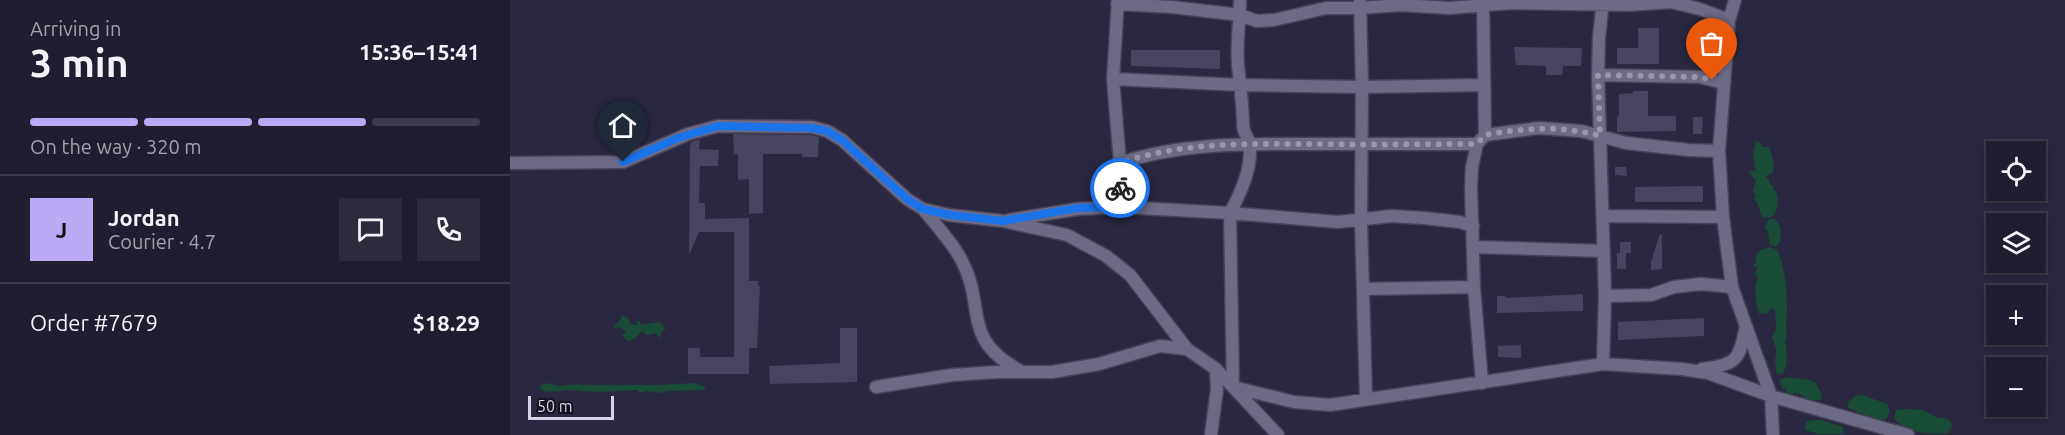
<!DOCTYPE html>
<html lang="en">
<head>
<meta charset="utf-8">
<style>
	:root { --surface:#201d30; --page:#2d2a3c; --text:#f1f3f6; --muted:#a2a2ab; --line:#3d3b4c; --accent:#bcaaf6 }
	body { margin:0; font-family:Ubuntu,sans-serif; background:var(--page); color:var(--text); height:100vh; display:flex; flex-direction:column; font-size:22px; white-space:nowrap }
	* { box-sizing:border-box; margin:0 }
	p { font-size:20px; color:var(--muted) }
	.icon { flex:none; width:33px; height:33px; fill:none; stroke:currentColor; stroke-width:2; stroke-linecap:round; stroke-linejoin:round }
	.map { position:relative; flex:1; overflow:hidden }
	.panel { display:flex; flex-direction:column; background:var(--surface); width:510px }
	.panel>* { flex:none }
	.controls { position:absolute; left:1476px; top:141px; display:grid; gap:12px }
	.controls a { display:grid; place-items:center; width:60px; height:60px; border-radius:0px; background:var(--surface); box-shadow:0 3px 9px #0003,0 0 0 2px var(--line); font-size:30px }
	.scale { position:absolute; left:18px; bottom:15px; width:86px; box-sizing:border-box; padding-left:6px; border:3px solid #d6d4e5; border-top:0; font-size:16px; line-height:21px; white-space:nowrap; color:#d6d4e5; -webkit-text-stroke:4px #13121d; paint-order:stroke }
	.pin { position:absolute; display:grid; place-items:center; width:51px; height:51px; color:#fff; margin:-62px -26px; border-radius:50% 50% 50% 0; rotate:-45deg; box-shadow:0 0 6px #0007 }
	.pin .icon { rotate:45deg }
	.courier { position:absolute; display:grid; place-items:center; width:60px; height:60px; margin:-30px; border:4px solid #1a73e8; border-radius:50%; background:#fff; color:#222; box-shadow:0 2px 8px #0007 }
	.summary em { font-style:normal; font-weight:700 }
	.summary div { display:flex; flex-direction:column-reverse }
	.summary { display:flex; align-items:center; justify-content:space-between; height:102px; padding:0 30px }
	h1 { font-size:39px; font-weight:700; line-height:45px }
	.bar { display:grid; grid-template-columns:repeat(4,1fr); gap:9px 6px; align-content:center; height:72px; padding:0 30px }
	.bar i { height:8px; border-radius:4px; background:var(--line) }
	.bar .selected { background:var(--accent) }
	.bar p { grid-column:span 4 }
	.line { display:flex; align-items:center; gap:15px; padding:0 30px; border-top:2px solid var(--line) }
	.line div { flex:1 }
	.round { display:grid; place-items:center; flex:none; width:63px; height:63px; border-radius:0px; background:var(--page) }
	main { display:flex; flex:1; min-height:0 }
	.map>svg:first-child { display:block }
	.green { fill:#184c36 }
	.building { fill:#46445e }
	.lines { fill:none; stroke-linecap:round; stroke-linejoin:round }
	.street-casing { stroke:#464358; stroke-width:15 }
	.street { stroke:#6d6a86; stroke-width:12 }
	.done { stroke:#9a97ab; stroke-width:6; stroke-dasharray:0 10.8 }
	.route { stroke:#1a73e8; stroke-width:8 }
</style>
</head>
<body>
<main>
<section class="panel">
<div class="summary"><div><h1>3 min</h1><p>Arriving in</p></div><em>15:36–15:41</em></div>
<div class="bar"><i class="selected"></i><i class="selected"></i><i class="selected"></i><i></i><p>On the way · 320 m</p></div>
<div class="line" style="height:108px"><b class="round" style="background:var(--accent);color:#111">J</b><div><b>Jordan</b><p>Courier · 4.7</p></div><a class="round"><svg class="icon" aria-label="chat" viewBox="0 0 24 24"><path d="M4 5h16v11H9l-5 4z"/></svg></a><a class="round"><svg class="icon" aria-label="phone" viewBox="0 0 24 24"><path d="M5 4h4l2 5-3 2q2 4 5 5l2-3 5 2v4C11 20 4 13 5 4z"/></svg></a></div>
<div class="line" style="height:78px"><div>Order #7679</div><b>$18.29</b></div>
</section>
<div class="map">
<svg width="1555" height="435" viewBox="0 0 1555 435">
	<rect width="100%" height="100%" fill="#2a2740"/>
	<path class="green" d="M1246 141 1251 143 1252 147H1259L1264 162 1263 173 1255 177 1259 179V183L1263 186V189L1266 192C1269 201 1269 215 1258 218L1252 217 1247 202 1244 200 1246 197 1243 191 1246 181 1239 172 1241 171H1247L1245 169 1243 154Z
		M1263 218C1273 224 1273 241 1266 247L1260 245 1258 231 1255 228 1258 220Z
		M1260 247 1267 250C1275 265 1277 291 1277 309 1277 319 1275 326 1277 337L1275 340C1277 353 1279 364 1272 375L1266 373 1265 358 1267 352 1262 337 1266 329 1265 310 1262 308 1258 313 1249 314C1246 302 1243 289 1248 278L1245 273 1247 268 1243 265 1246 262V256L1250 250Z
		M111 315 117 317 121 324 127 325 128 321H130L131 325 149 322 156 328 152 332 149 339 146 333 137 335 132 331 124 339 118 341 112 336 116 331 109 327 105 328 103 325H106L111 319Z
		M1279 377C1288 380 1296 378 1305 382L1312 395 1310 400H1298L1291 394H1286L1285 392 1282 395 1275 391 1276 387 1273 389 1269 382 1271 379Z
		M36 383 48 386 68 384 69 385H146L186 383 196 388 195 390 156 391 154 393 135 391 130 393 127 390 91 392 53 390C48 393 42 390 35 392L30 388V386Z
		M1353 395 1377 404 1380 411 1376 420 1363 419 1337 407 1340 399 1342 400 1345 396Z
		M1396 409 1413 410 1428 418 1432 417 1441 421 1442 427 1438 433C1419 435 1395 433 1384 418L1386 410Z
		M1302 420H1312L1333 427V434H1309L1295 430 1296 422Z"/>
	<path class="building" d="M1128 28H1149V64H1107V48H1128Z
		M1004 47 1072 48 1071 66H1053L1052 75H1036V66L1006 65Z
		M621 50H710V69L621 66Z
		M1123 91H1138V116H1166V131L1107 132V117L1109 116V94L1123 93Z
		M1183 117H1193L1192 134H1183Z
		M223 134 301 135 309 137 308 157H292V154H253V213L239 214V179L228 180V154H224Z
		M186 140H190L189 149 209 150 208 166H190L189 203H195V219L239 218V281H248V286H250L247 348H239V374H178V348H190V357H224V232H189L179 255 180 149 181 142Z
		M1105 167H1116L1117 176 1105 175Z
		M1193 186V202H1125V187Z
		M1150 234 1152 235V269L1141 270V262Z
		M1110 242H1121V253H1110Z
		M1107 253H1116V269H1107Z
		M1073 294V311L987 313V296H995L996 298Z
		M1194 318V336L1108 340V322Z
		M330 328H347V382L260 384 259 366 330 363Z
		M1011 345V358L988 357V346Z"/>
	<g class="lines">
		<g class="street-casing">
			<path id="street" d="M730 0C730 21 726 44 728 65 730 85 733 105 733 125 733 133 740 139 740 147 741 171 731 192 720 213L723 387 768 435
				M1093 0 1089 38 1088 75 1095 296 1093 364
				M1225 0 1219 20 1209 151 1213 217 1222 287 1261 396 1263 435
				M850 1 852 87 851 220 856 399
				M607 4 662 7 730 15 747 21 764 20 816 8H851L890 5 940 8 1001 3 1118 5 1161 2 1190 9 1219 20
				M1088 75 1190 77 1213 83
				M603 79 732 85 852 87 973 85
				M975 135 1029 128 1071 131 1116 143 1179 150 1209 151
				M0 163 113 162 178 134 208 126 302 127 317 131 332 140 397 199 413 209 439 215 493 221 557 235 596 256 620 275 677 349 706 369 723 387 784 402 820 405 1093 364 1172 369 1198 373 1261 396 1398 435
				M610 163C673 142 740 144 806 144 859 144 913 144 967 144
				M610 207 720 213 828 222 881 216 914 218 950 222 963 226
				M413 209C426 225 442 242 452 261 476 307 451 339 509 370
				M1093 216 1213 217
				M499 220 567 209 610 207V163L603 79 608 0
				M963 247 1094 251
				M854 289 964 287
				M1095 296 1141 295 1164 287 1191 284 1222 287
				M1192 369C1224 364 1229 363 1235 330
				M972 383 964 287 961 187 962 167 967 144 975 135 973 0
				M366 387 442 375 487 372H542L589 364 650 346 677 349
				M701 435 707 389 706 369"/>
		</g>
		<use href="#street" class="street"/>
	</g>
	<g class="lines">
		<path class="done" d="M610 188V163C674 141 743 144 810 144 863 145 915 144 967 144L975 135C1013 128 1052 125 1090 136L1088 75 1190 77 1202 80"/>
		<path class="route" d="M113 162 168 138 208 126 302 128 317 131 332 140 397 199 413 209 440 215 493 221 567 208 610 207V188"/>
	</g>
</svg>
<div class="controls">
<a><svg class="icon" aria-label="locate" viewBox="0 0 24 24"><circle cx="12" cy="12" r="6"/><path d="M12 2v4M12 18v4M2 12h4M18 12h4"/></svg></a>
<a><svg class="icon" aria-label="layers" viewBox="0 0 24 24"><path d="M12 4l9 5-9 5-9-5zM3 14l9 5 9-5"/></svg></a>
<a>+</a>
<a>−</a>
</div>
<div class="scale">50 m</div>
<div class="pin" style="left:1202px;top:80px;background:#ea580c"><svg class="icon" aria-label="bag" viewBox="0 0 24 24"><path d="M5 8h14l-1 12H6zM9 8a3 3 0 0 1 6 0"/></svg></div>
<div class="pin" style="left:113px;top:162px;background:#1f2937"><svg class="icon" aria-label="home" viewBox="0 0 24 24"><path d="M3 11l9-7 9 7M6 9v11h12V9"/></svg></div>
<div class="courier" style="left:610px;top:188px"><svg class="icon" aria-label="bike" viewBox="0 0 24 24"><circle cx="6" cy="16" r="4"/><circle cx="18" cy="16" r="4"/><path d="M6 16l4-8h5l3 8M10 8l3 8H6M13 5h3"/></svg></div>
</div>
</main>
</body>
</html>
